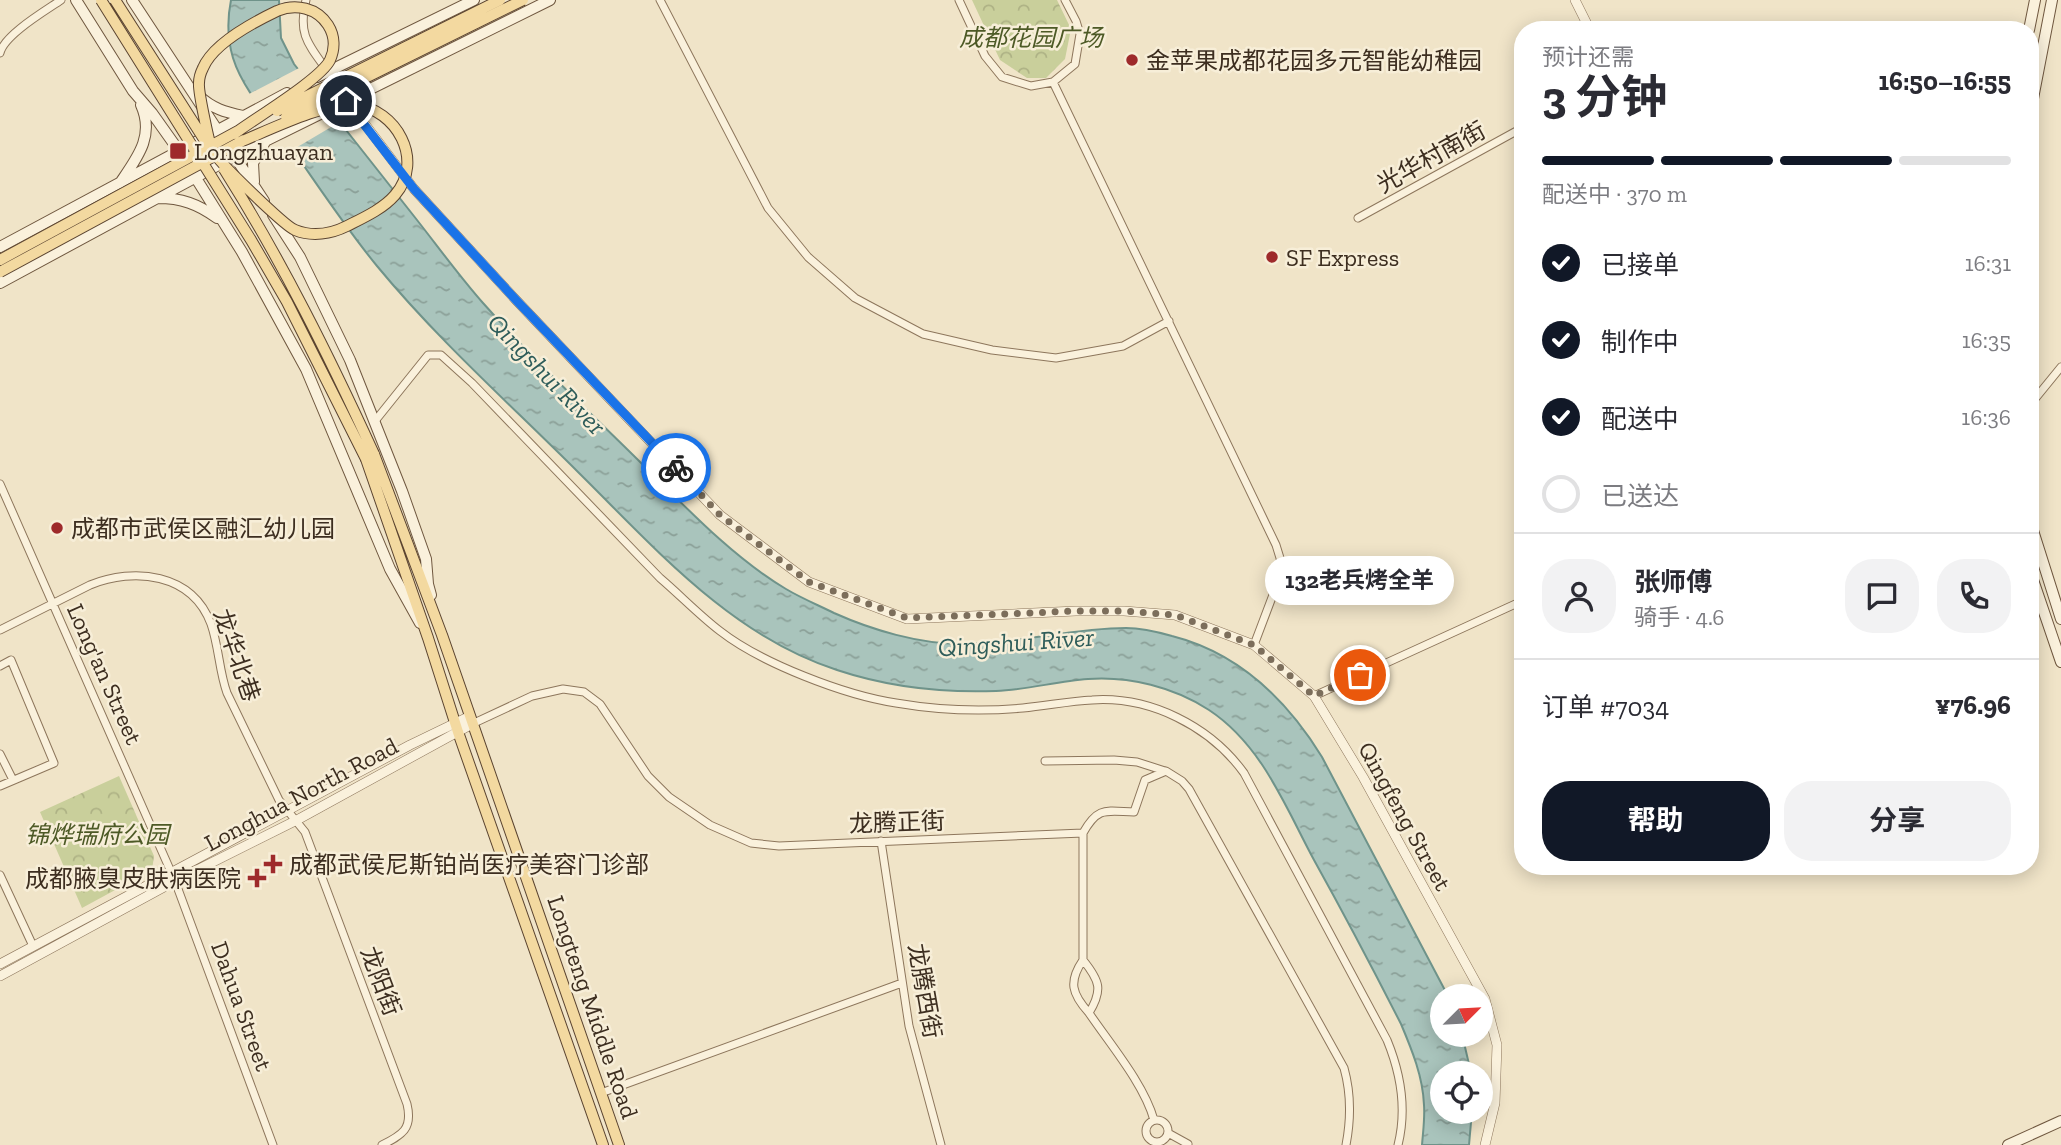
<!DOCTYPE html>
<html lang="zh">
<head>
<meta charset="utf-8">
<style>
	:root { --surface:#fff; --page:#f2f2f3; --text:#2b2b33; --muted:#7c7c81; --line:#e1e1e2; --accent:#111827 }
	body { margin:0; font-family:"Zilla Slab","Noto Sans SC",serif; background:var(--page); color:var(--text); height:100vh; display:flex; flex-direction:column; font-size:26px; white-space:nowrap }
	* { box-sizing:border-box; margin:0 }
	p { font-size:23px; color:var(--muted) }
	.icon { flex:none; width:38px; height:38px; fill:none; stroke:currentColor; stroke-width:2; stroke-linecap:round; stroke-linejoin:round }
	.map { position:relative; flex:1; overflow:hidden }
	.panel { position:absolute; left:1514px; top:21px; width:525px; height:854px; display:flex; flex-direction:column; background:var(--surface); border-radius:28px; box-shadow:0 4px 18px #0003 }
	.panel>* { flex:none }
	.needle { width:46px; rotate:66deg }
	.fabs { position:absolute; left:1430px; top:984px; display:grid; gap:14px }
	.fabs a { display:grid; place-items:center; width:63px; height:63px; border-radius:50%; background:var(--surface); box-shadow:0 4px 18px #0003; font-size:35px }
	.pin { position:absolute; display:grid; place-items:center; width:60px; height:60px; color:#fff; margin:-30px; border:4px solid #fff; border-radius:50%; box-shadow:0 2px 7px #0007 }
	.courier { position:absolute; display:grid; place-items:center; width:70px; height:70px; margin:-35px; border:5px solid #1a73e8; border-radius:50%; background:#fff; color:#222; box-shadow:0 2px 9px #0007 }
	.bubble { position:absolute; height:49px; border-radius:24px; background:var(--surface); box-shadow:0 4px 18px #0003; font-size:23px; font-weight:700; line-height:49px; text-align:center }
	.headline em { font-style:normal; font-weight:700 }
	.headline div { display:flex; flex-direction:column-reverse }
	.headline { display:flex; align-items:center; justify-content:space-between; height:119px; padding:0 28px }
	h1 { font-size:46px; font-weight:700; line-height:52px }
	.bar { display:grid; grid-template-columns:repeat(4,1fr); gap:10px 7px; align-content:center; height:84px; padding:0 28px }
	.bar i { height:9px; border-radius:5px; background:var(--line) }
	.bar .active { background:var(--accent) }
	.bar p { grid-column:span 4 }
	.line { display:flex; align-items:center; gap:18px; padding:0 28px; border-top:2px solid var(--line) }
	.line div { flex:1 }
	.round { display:grid; place-items:center; flex:none; width:74px; height:74px; border-radius:28px; background:var(--page) }
	ol { padding:0 28px; list-style:none }
	li { display:flex; align-items:center; gap:21px; height:77px }
	li p { margin-inline-start:auto }
	li .icon { padding:7px; border-radius:50%; background:var(--accent); color:#fff; stroke-width:4 }
	li:last-child { color:var(--muted) }
	li i { width:38px; height:38px; border:4px solid var(--line); border-radius:50% }
	.action { display:flex; gap:14px; margin-top:auto; padding:14px 28px }
	.action a { flex:1; height:80px; border-radius:28px; background:var(--accent); color:#fff; font-size:28px; font-weight:700; line-height:80px; text-align:center }
	.action a+a { background:var(--page); color:var(--text) }
	.map>svg:first-child { display:block }
	.forest { fill:url(#forest-crowns) }
	.water { fill:url(#water-ripples); stroke:#6f938a; stroke-width:2 }
	.pier { fill:#f0e4c8 }
	.lines { fill:none; stroke-linecap:round; stroke-linejoin:round }
	.minor-casing { stroke:#8d765c; stroke-width:9 }
	.tertiary-casing { stroke:#8d765c; stroke-width:10 }
	.secondary-casing { stroke:#6f573f; stroke-width:12 }
	.primary-casing { stroke:#5b4430; stroke-width:12 }
	.minor { stroke:#faf1dc; stroke-width:7 }
	.tertiary { stroke:#faf1dc; stroke-width:9 }
	.secondary { stroke:#faf1dc; stroke-width:10 }
	.primary { stroke:#f3d9a0; stroke-width:10 }
	.primary-bridge-casing { stroke:#5b4430; stroke-width:12; stroke-linecap:butt }
	.primary-bridge { stroke:#f3d9a0; stroke-width:10 }
	.done { stroke:#7c6e5b; stroke-width:7; stroke-dasharray:0 12.6 }
	.route { stroke:#1a73e8; stroke-width:9 }
	.poi-dot { fill:#9e2a2b; stroke:#f7eed8; stroke-width:2.5 }
	.labels { text-anchor:middle; dominant-baseline:central; stroke-width:5; stroke-linejoin:round; paint-order:stroke }
	.park-label { font-size:24px; font-style:italic; fill:#4d5a26; stroke:#f7eed8 }
	.poi-label { font-size:24px; fill:#3d2e20; stroke:#f7eed8; text-anchor:start }
	.street-label { font-size:24px; fill:#3d2e20; stroke:#f7eed8 }
	.water-label { font-size:26px; font-style:italic; fill:#2f5d5a; stroke:#f7eed8 }
</style>
</head>
<body>
<div class="map">
<svg width="2061" height="1145" viewBox="0 0 2061 1145">
	<defs>
		<pattern id="forest-crowns" width="20" height="18" patternUnits="userSpaceOnUse" patternTransform="scale(1.75)"><rect width="20" height="18" fill="#c9cf9b"/><path d="M2 6a3 3 0 1 1 6 0M12 15a3 3 0 1 1 6 0" fill="none" stroke="#aeb285"/></pattern>
		<pattern id="water-ripples" width="26" height="14" patternUnits="userSpaceOnUse" patternTransform="scale(1.75)"><rect width="26" height="14" fill="#a9c4bc"/><path d="M2 4q2-2 4 0t4 0M15 11q2-2 4 0t4 0" fill="none" stroke="#8ba098"/></pattern>
	</defs>
	<rect width="100%" height="100%" fill="#f0e4c8"/>
	<path class="forest" d="M972 0H1057L1071 29 1065 59 1046 78H1027L1000 60Z
		M119 776 154 856 152 870 82 908 40 812Z"/>
	<path class="water" d="M231 0H279L281 38 294 64C335 116 376 168 417 220 439 248 460 277 483 303 530 356 582 405 632 454 679 500 730 556 786 589 801 598 818 605 834 613 872 630 919 644 962 644 1017 644 1071 628 1126 628 1141 628 1158 632 1172 636 1239 653 1287 700 1322 757L1448 996H1442V1034H1462L1471 1073H1442V1111H1472L1469 1145H1422C1423 1132 1425 1118 1424 1105 1423 1077 1412 1050 1401 1024 1373 969 1344 914 1314 860 1285 806 1262 745 1209 710 1174 687 1129 676 1088 679 1057 681 1027 690 996 691 942 693 888 687 837 670 731 636 655 548 578 472 510 404 438 340 377 266 345 227 317 184 288 143 269 117 243 90 233 58 227 38 227 20 231 0Z"/>
	<path class="pier" d="M301 67 343 120 289 152 249 94Z"/>
	<g class="lines">
		<g class="minor-casing">
			<path id="minor" d="M306 0C298 33 307 43 326 69
				M660 0 768 208 808 257 855 298 923 334 992 350 1056 358 1123 346 1169 321
				M959 0 985 56 1002 77 1031 86 1053 82 1075 64 1080 34 1076 21 1065 0
				M0 53C4 35 45 11 61 0
				M1053 82 1276 545 1280 558 1282 571 1254 645
				M1358 218 1522 128
				M2030 405 2061 367
				M375 421 428 355H441L472 383 660 578C680 595 699 615 720 631 761 663 844 695 896 703 937 710 981 712 1023 708 1046 706 1069 701 1092 700 1150 696 1210 726 1244 773L1387 1040C1401 1074 1407 1109 1398 1145
				M0 484 175 881 273 1145
				M0 630 90 585C134 567 192 573 211 624 219 647 219 671 227 693L279 800 305 832 407 1104C413 1129 402 1135 382 1145
				M0 666 11 660 54 763 0 786
				M1314 696 1522 601
				M472 724 532 696 563 689 584 692 600 704 648 776 669 797 710 825 751 843 779 846 1083 833V960C1100 981 1103 990 1089 1013 1110 1044 1144 1084 1154 1120
				M0 754 13 780
				M1045 761 1114 760 1137 762 1165 771
				M1083 833C1098 806 1106 811 1134 812L1145 780 1166 771 1182 781 1189 789 1344 1068C1351 1093 1351 1119 1346 1145
				M881 841 909 1026 941 1145
				M0 875 33 946
				M1083 960C1068 982 1072 994 1089 1013
				M601 1093 902 983
				M1146 1131a11 11 0 1 1 22 0a11 11 0 1 1-22 0Z
				M1168 1133 1188 1144"/>
		</g>
		<g class="tertiary-casing">
			<path id="tertiary" d="M1575 0 1590 30
				M348 102 414 189 516 300 720 515 809 582 907 619 1076 611H1124L1175 615 1254 645 1314 696 1363 777 1485 999 1497 1045 1495 1103 1485 1145
				M0 964 410 745 470 716
				M0 976 175 881 297 820 472 724"/>
		</g>
		<g class="secondary-casing">
			<path id="secondary" d="M76 0 133 91 152 113 179 151 242 252 306 369 390 569 420 623
				M132 0 264 201
				M2029 30 2035 0
				M317 77 474 0
				M199 96C213 109 225 112 243 116
				M336 106 550 0
				M2030 114 2052 0
				M254 182 253 163 265 142
				M120 183C137 158 155 136 141 105
				M158 198C181 198 198 204 217 218
				M273 215 300 257 350 360 402 491 426 559 428 584 431 595
				M0 247 287 93
				M0 283 235 156 322 113
				M2030 521 2061 619
				M2030 571 2061 662
				M2008 1145 2061 1121"/>
		</g>
		<g class="primary-casing">
			<path id="primary" d="M374 454 442 635 619 1145
				M366 459 428 638 458 732 603 1145"/>
		</g>
		<use href="#minor" class="minor"/>
		<use href="#tertiary" class="tertiary"/>
		<use href="#secondary" class="secondary"/>
		<use href="#primary" class="primary"/>
		<g class="primary-bridge-casing">
			<path id="primary-bridge" d="M101 0 251 240 287 302 366 459
				M115 0 209 147
				M277 111 500 0
				M286 117 523 0
				M234 134C254 119 321 79 330 60 335 49 335 36 328 25 317 8 296 3 277 11 254 22 213 44 203 68 201 72 199 78 199 83 198 91 209 142 212 150 216 160 285 226 295 230 312 237 331 234 347 226 363 218 383 209 395 195 425 160 396 109 355 105 328 101 267 131 240 142
				M224 169C282 261 329 356 374 454
				M0 260 238 131
				M0 272 244 140"/>
		</g>
		<use href="#primary-bridge" class="primary-bridge"/>
	</g>
	<g class="lines">
		<path class="done" d="M676 468 720 515 809 582 907 618 1076 611H1124L1175 615 1254 645 1314 696 1360 675"/>
		<path class="route" d="M346 101 414 189 516 300 676 468"/>
	</g>
	<g class="poi-dot">
		<circle cx="1132" cy="60" r="7"/>
		<rect x="169" y="142" width="18" height="18" rx="3.5"/>
		<circle cx="1272" cy="257" r="7"/>
		<circle cx="57" cy="528" r="7"/>
		<path d="M269.5 853.5h7v7h7v7h-7v7h-7v-7h-7v-7h7z"/>
		<path d="M253.5 867.5h7v7h7v7h-7v7h-7v-7h-7v-7h7z"/>
	</g>
	<g class="labels">
		<g class="park-label">
			<text x="1031" y="37">成都花园广场</text>
			<text x="97" y="834">锦烨瑞府公园</text>
		</g>
		<g class="poi-label">
			<text x="1146" y="60">金苹果成都花园多元智能幼稚园</text>
			<text x="194" y="151">Longzhuayan</text>
			<text x="1286" y="257">SF Express</text>
			<text x="71" y="528">成都市武侯区融汇幼儿园</text>
			<text x="289" y="864">成都武侯尼斯铂尚医疗美容门诊部</text>
			<text x="241" y="878" text-anchor="end">成都腋臭皮肤病医院</text>
		</g>
		<g class="street-label">
			<text transform="translate(1431 157) rotate(-29)">光华村南街</text>
			<text transform="translate(237 655) rotate(71)">龙华北巷</text>
			<text transform="translate(105 674) rotate(66)">Long'an Street</text>
			<text transform="translate(301 794) rotate(-28)">Longhua North Road</text>
			<text transform="translate(1405 816) rotate(61)">Qingfeng Street</text>
			<text transform="translate(897 822) rotate(-2)">龙腾正街</text>
			<text transform="translate(381 981) rotate(69)">龙阳街</text>
			<text transform="translate(925 991) rotate(80)">龙腾西街</text>
			<text transform="translate(242 1006) rotate(70)">Dahua Street</text>
			<text transform="translate(593 1007) rotate(71)">Longteng Middle Road</text>
		</g>
		<g class="water-label">
			<text transform="translate(547 374) rotate(46)">Qingshui River</text>
			<text transform="translate(1016 642) rotate(-4)">Qingshui River</text>
		</g>
	</g>
</svg>
<div class="fabs">
<a><svg class="needle" viewBox="-14 -14 28 28"><path d="M0-13l5 13h-10z" fill="#e53935"/><path d="M0 13l5-13h-10z" fill="#7c7c81"/></svg></a>
<a><svg class="icon" aria-label="locate" viewBox="0 0 24 24"><circle cx="12" cy="12" r="6"/><path d="M12 2v4M12 18v4M2 12h4M18 12h4"/></svg></a>
</div>
<div class="pin" style="left:1360px;top:675px;background:#ea580c"><svg class="icon" aria-label="bag" viewBox="0 0 24 24"><path d="M5 8h14l-1 12H6zM9 8a3 3 0 0 1 6 0"/></svg></div>
<div class="pin" style="left:346px;top:101px;background:#1f2937"><svg class="icon" aria-label="home" viewBox="0 0 24 24"><path d="M3 11l9-7 9 7M6 9v11h12V9"/></svg></div>
<div class="courier" style="left:676px;top:468px"><svg class="icon" aria-label="bike" viewBox="0 0 24 24"><circle cx="6" cy="16" r="4"/><circle cx="18" cy="16" r="4"/><path d="M6 16l4-8h5l3 8M10 8l3 8H6M13 5h3"/></svg></div>
<div class="bubble" style="left:1265px;top:556px;width:189px">132老兵烤全羊</div>
<section class="panel">
<div class="headline"><div><h1>3 分钟</h1><p>预计还需</p></div><em>16:50–16:55</em></div>
<div class="bar"><i class="active"></i><i class="active"></i><i class="active"></i><i></i><p>配送中 · 370 m</p></div>
<ol>
<li><svg class="icon" aria-label="check" viewBox="0 0 24 24"><path d="M5 12l5 5 9-10"/></svg>已接单<p>16:31</p></li>
<li><svg class="icon" aria-label="check" viewBox="0 0 24 24"><path d="M5 12l5 5 9-10"/></svg>制作中<p>16:35</p></li>
<li><svg class="icon" aria-label="check" viewBox="0 0 24 24"><path d="M5 12l5 5 9-10"/></svg>配送中<p>16:36</p></li>
<li><i></i>已送达</li>
</ol>
<div class="line" style="height:126px"><a class="round"><svg class="icon" aria-label="person" viewBox="0 0 24 24"><circle cx="12" cy="8" r="4"/><path d="M4 21q1-7 8-7t8 7"/></svg></a><div><b>张师傅</b><p>骑手 · 4.6</p></div><a class="round"><svg class="icon" aria-label="chat" viewBox="0 0 24 24"><path d="M4 5h16v11H9l-5 4z"/></svg></a><a class="round"><svg class="icon" aria-label="phone" viewBox="0 0 24 24"><path d="M5 4h4l2 5-3 2q2 4 5 5l2-3 5 2v4C11 20 4 13 5 4z"/></svg></a></div>
<div class="line" style="height:91px"><div>订单 #7034</div><b>¥76.96</b></div>
<div class="action"><a>帮助</a><a>分享</a></div>
</section>
</div>
</body>
</html>
